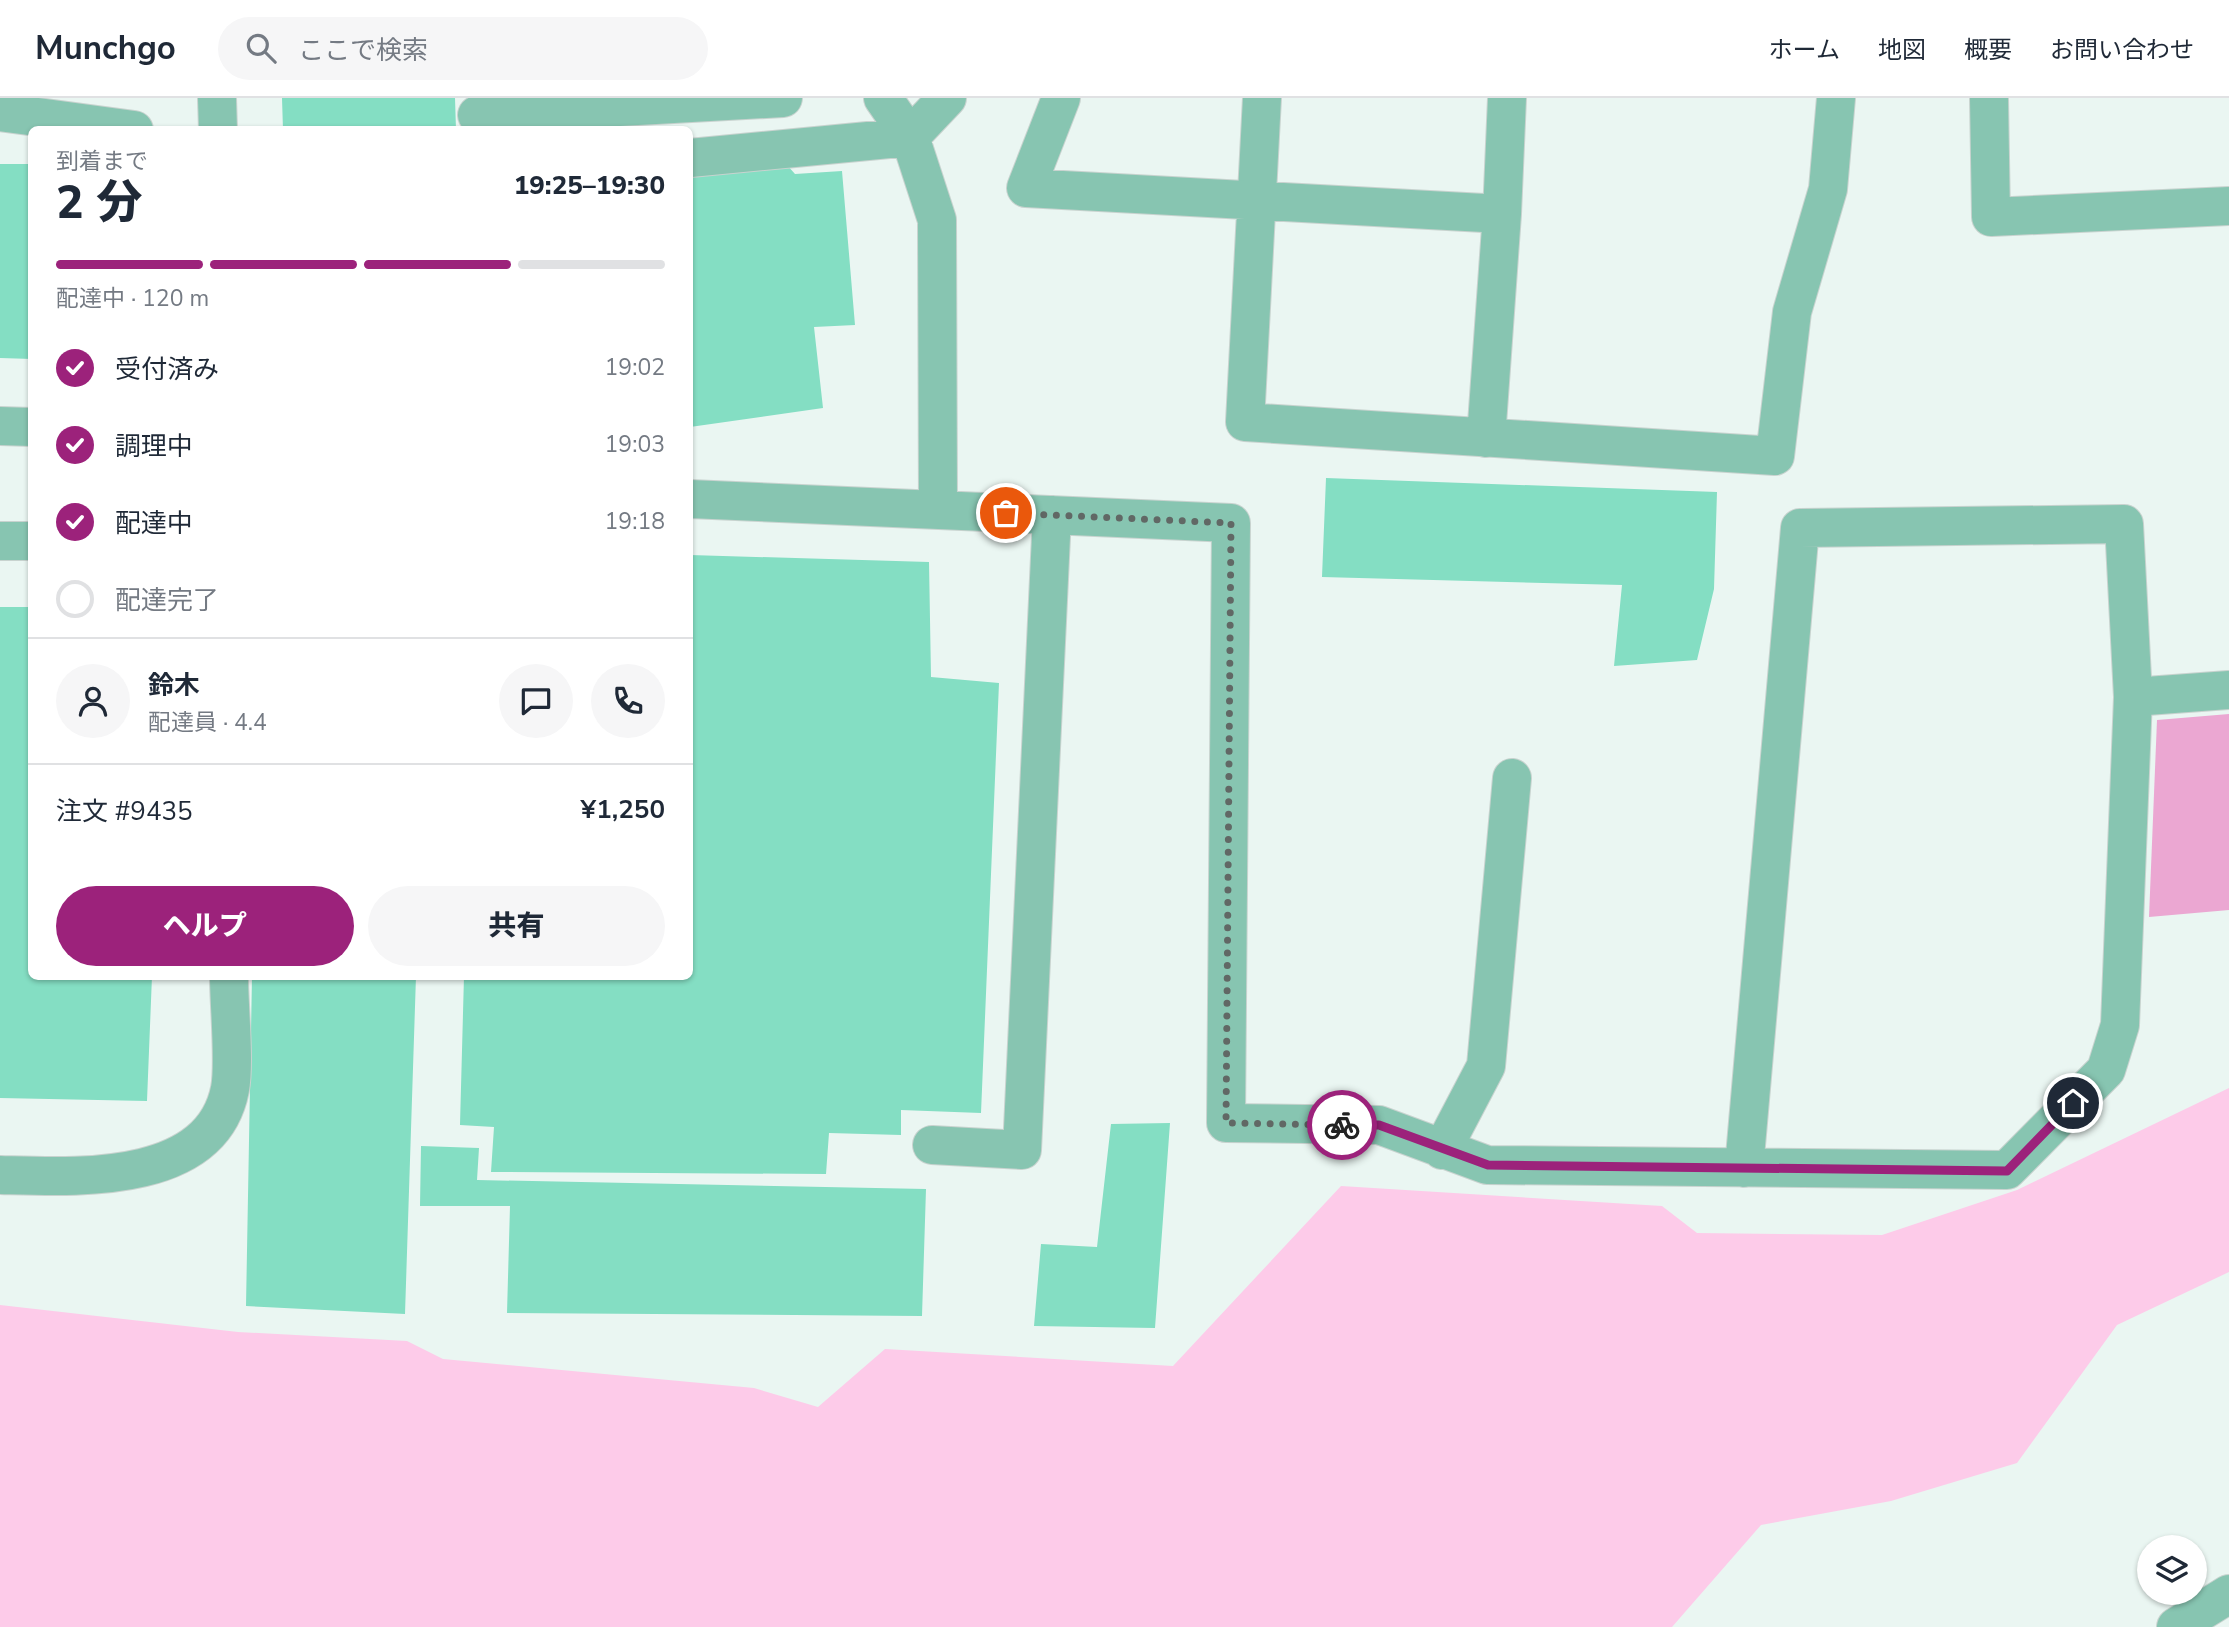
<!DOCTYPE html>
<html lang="ja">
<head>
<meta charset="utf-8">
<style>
	:root { --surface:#fff; --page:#f6f6f7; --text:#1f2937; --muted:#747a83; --line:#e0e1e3; --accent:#9c227b }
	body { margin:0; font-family:"Nunito Sans","Noto Sans JP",sans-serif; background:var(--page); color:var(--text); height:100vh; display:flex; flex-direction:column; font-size:26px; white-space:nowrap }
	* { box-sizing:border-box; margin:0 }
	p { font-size:23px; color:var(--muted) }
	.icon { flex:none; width:38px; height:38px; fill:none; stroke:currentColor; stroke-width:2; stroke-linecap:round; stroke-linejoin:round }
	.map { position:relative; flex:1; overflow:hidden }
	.sheet { position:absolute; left:28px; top:28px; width:665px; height:854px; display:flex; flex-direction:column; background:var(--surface); border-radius:10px; box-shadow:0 2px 5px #0004 }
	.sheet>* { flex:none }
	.buttons { position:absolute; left:2137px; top:1437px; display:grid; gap:14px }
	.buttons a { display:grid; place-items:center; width:70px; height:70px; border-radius:50%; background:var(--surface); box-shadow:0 2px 5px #0004; font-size:35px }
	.pin { position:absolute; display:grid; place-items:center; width:60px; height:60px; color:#fff; margin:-30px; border:4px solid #fff; border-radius:50%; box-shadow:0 2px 7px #0007 }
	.courier { position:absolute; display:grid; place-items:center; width:70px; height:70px; margin:-35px; border:5px solid #9c227b; border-radius:50%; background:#fff; color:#222; box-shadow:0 2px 9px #0007 }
	.headline em { font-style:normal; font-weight:800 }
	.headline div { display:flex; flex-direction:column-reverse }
	.headline { display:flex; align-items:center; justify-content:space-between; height:119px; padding:0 28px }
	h1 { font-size:46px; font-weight:800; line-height:52px }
	.bar { display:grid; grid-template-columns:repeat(4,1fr); gap:10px 7px; align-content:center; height:84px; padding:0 28px }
	.bar i { height:9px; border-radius:5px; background:var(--line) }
	.bar .selected { background:var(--accent) }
	.bar p { grid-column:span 4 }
	.line { display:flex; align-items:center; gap:18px; padding:0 28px; border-top:2px solid var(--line) }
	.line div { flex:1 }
	.round { display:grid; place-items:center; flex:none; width:74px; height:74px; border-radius:37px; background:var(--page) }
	ol { padding:0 28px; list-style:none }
	li { display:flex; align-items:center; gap:21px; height:77px }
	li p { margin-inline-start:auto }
	li .icon { padding:7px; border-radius:50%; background:var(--accent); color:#fff; stroke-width:4 }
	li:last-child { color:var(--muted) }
	li i { width:38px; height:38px; border:4px solid var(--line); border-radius:50% }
	.button { display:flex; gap:14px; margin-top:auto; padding:14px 28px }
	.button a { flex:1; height:80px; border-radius:42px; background:var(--accent); color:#fff; font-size:28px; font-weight:800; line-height:80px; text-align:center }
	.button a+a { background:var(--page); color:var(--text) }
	header { display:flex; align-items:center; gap:42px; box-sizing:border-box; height:98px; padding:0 35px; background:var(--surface); border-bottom:2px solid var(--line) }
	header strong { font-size:33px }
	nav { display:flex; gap:38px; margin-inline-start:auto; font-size:24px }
	.search { width:490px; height:63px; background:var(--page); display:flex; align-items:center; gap:18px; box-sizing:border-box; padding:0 24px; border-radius:38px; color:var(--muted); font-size:26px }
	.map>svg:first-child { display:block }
	.green { fill:#fdcbe9 }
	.water { fill:#eba7d2 }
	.building { fill:#84dec3 }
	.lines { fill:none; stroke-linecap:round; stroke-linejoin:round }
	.minor-casing { stroke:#c8d3cf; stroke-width:40 }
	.minor { stroke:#87c5b1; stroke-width:38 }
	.done { stroke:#616865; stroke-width:7; stroke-dasharray:0 12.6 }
	.route { stroke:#9c227b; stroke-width:9 }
</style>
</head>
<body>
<header>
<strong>Munchgo</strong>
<div class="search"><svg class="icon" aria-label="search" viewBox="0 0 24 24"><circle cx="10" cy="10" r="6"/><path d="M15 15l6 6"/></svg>ここで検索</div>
<nav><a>ホーム</a><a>地図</a><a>概要</a><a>お問い合わせ</a></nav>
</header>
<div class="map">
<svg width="2229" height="1529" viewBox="0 0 2229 1529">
	<rect width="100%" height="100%" fill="#eaf6f2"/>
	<path class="green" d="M2229 990V1174L2117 1227 2017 1365 1891 1403 1761 1427 1672 1529H0V1207L238 1234 407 1243 443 1261 754 1290 818 1309 885 1251 1173 1268 1341 1088 1662 1108 1697 1135 1882 1137 2017 1092Z"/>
	<path class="water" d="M2229 616V812L2149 819 2157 622Z"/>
	<path class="building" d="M282 0H455L456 32H283Z
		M0 66H32V261L0 260Z
		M787 67 795 76 842 73 855 227 814 229 823 310 690 329V77Z
		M1326 380 1717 394 1714 491 1697 562 1614 568 1622 487 1322 479Z
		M690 457 929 464 931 579 999 585 981 1015 901 1012V1037L829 1035 826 1076 491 1074 494 1029 460 1027 464 878H690Z
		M0 509H32V878H152L147 1003 0 1000Z
		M252 878H416L405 1216 246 1208Z
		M1170 1025 1155 1230 1034 1228 1041 1146 1097 1149 1111 1026Z
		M421 1048 479 1050 477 1082 926 1091 922 1218 507 1215 510 1108H420Z"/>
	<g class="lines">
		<g class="minor-casing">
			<path id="minor" d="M217 0 218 32
				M883 0 910 39 937 122 938 412
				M1061 0 1026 90 1502 116 1507 0
				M1262 0 1245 324 1775 358 1792 214 1828 91 1836 0
				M1989 0 1991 119 2229 108
				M0 14 134 32
				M477 17 783 0
				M690 60 910 39 947 0
				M0 328 32 329
				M1486 340 1502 116
				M690 401 1231 425 1226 1025 1379 1027 1487 1067 2007 1072 2106 972 2120 927 2133 599 2124 426 1800 430 1744 1070
				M0 443H32
				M2133 599 2229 592
				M932 1047 1022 1052 1052 417
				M1442 1052 1486 968 1512 680
				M0 1077C75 1079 211 1088 230 991 235 965 229 908 229 878
				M2176 1529 2229 1496"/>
		</g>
		<use href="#minor" class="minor"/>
	</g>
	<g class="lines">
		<path class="done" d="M1006 415 1231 425 1226 1025 1342 1027"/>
		<path class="route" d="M1342 1027H1379L1488 1067 2007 1073 2073 1005"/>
	</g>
</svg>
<div class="buttons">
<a><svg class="icon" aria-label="layers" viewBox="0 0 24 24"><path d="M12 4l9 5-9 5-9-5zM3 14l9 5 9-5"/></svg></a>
</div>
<div class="pin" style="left:1006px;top:415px;background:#ea580c"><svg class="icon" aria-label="bag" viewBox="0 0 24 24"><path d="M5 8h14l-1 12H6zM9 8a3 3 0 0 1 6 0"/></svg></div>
<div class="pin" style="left:2073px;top:1005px;background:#1f2937"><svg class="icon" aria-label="home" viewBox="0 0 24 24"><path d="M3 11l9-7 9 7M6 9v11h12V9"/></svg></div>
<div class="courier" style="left:1342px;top:1027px"><svg class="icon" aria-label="bike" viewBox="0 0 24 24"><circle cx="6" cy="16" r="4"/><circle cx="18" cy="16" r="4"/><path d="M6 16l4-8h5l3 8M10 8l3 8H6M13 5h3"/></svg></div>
<section class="sheet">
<div class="headline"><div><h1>2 分</h1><p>到着まで</p></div><em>19:25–19:30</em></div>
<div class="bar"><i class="selected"></i><i class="selected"></i><i class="selected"></i><i></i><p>配達中 · 120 m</p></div>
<ol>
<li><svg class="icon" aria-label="check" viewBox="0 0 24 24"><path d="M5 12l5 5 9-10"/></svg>受付済み<p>19:02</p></li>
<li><svg class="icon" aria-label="check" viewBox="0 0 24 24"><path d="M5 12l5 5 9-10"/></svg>調理中<p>19:03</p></li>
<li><svg class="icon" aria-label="check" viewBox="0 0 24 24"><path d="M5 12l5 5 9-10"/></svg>配達中<p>19:18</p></li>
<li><i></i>配達完了</li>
</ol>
<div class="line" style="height:126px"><a class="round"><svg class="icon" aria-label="person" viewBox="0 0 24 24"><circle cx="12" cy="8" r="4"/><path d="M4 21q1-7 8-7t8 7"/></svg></a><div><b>鈴木</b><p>配達員 · 4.4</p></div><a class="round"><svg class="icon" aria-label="chat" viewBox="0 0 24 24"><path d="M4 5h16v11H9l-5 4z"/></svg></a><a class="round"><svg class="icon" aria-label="phone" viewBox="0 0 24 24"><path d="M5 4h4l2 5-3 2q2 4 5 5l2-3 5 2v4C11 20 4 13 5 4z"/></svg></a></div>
<div class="line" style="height:91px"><div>注文 #9435</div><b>¥1,250</b></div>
<div class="button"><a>ヘルプ</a><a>共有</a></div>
</section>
</div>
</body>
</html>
